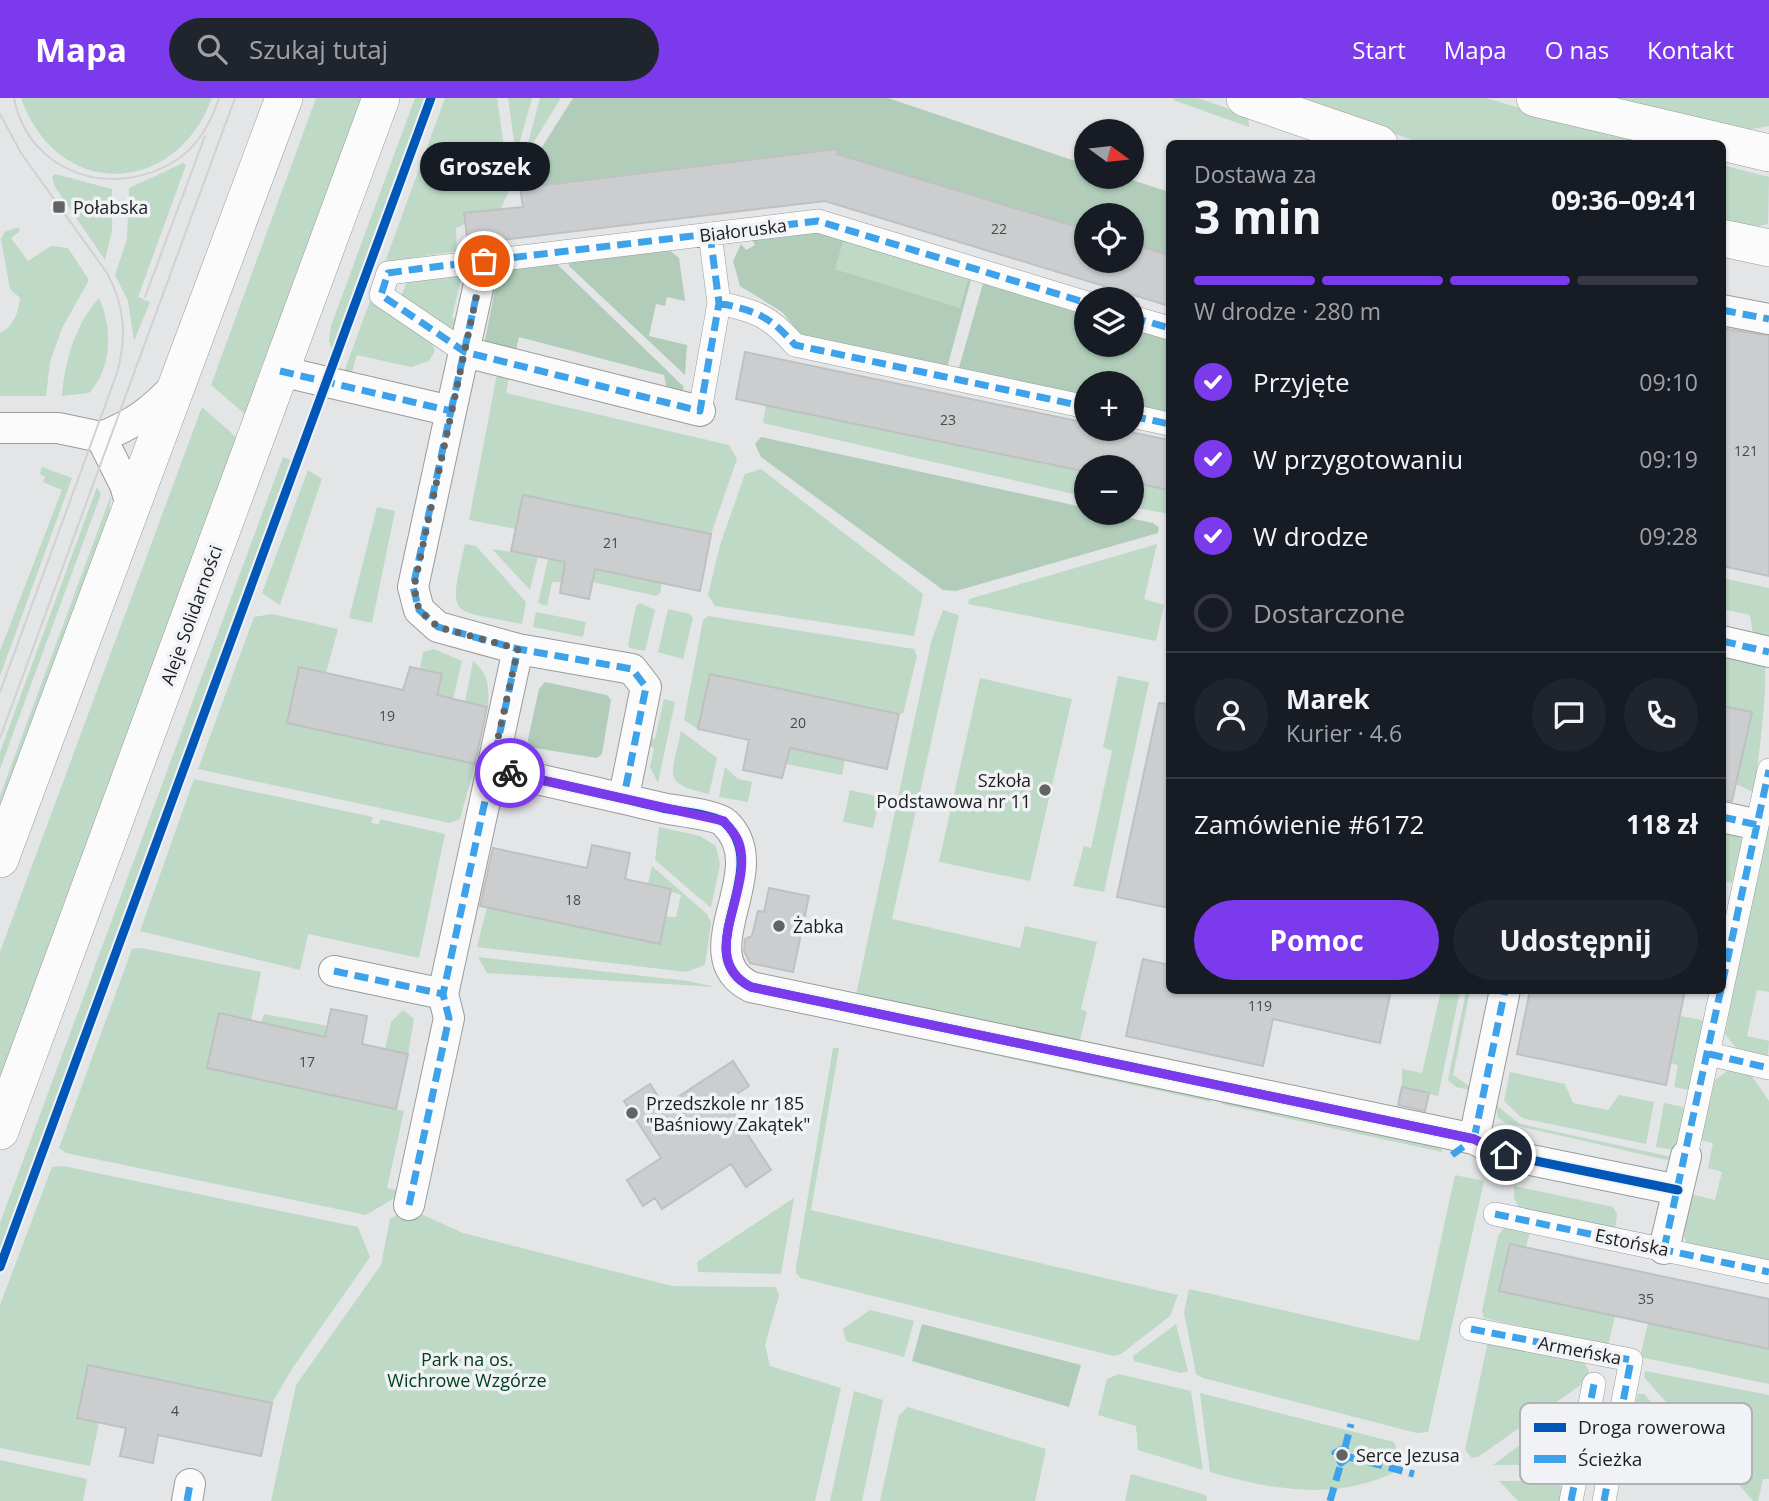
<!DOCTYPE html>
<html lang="pl">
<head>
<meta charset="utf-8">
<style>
	:root { --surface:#171b24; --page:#20242c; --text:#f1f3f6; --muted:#9ea1a6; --line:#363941; --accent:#7c3aed }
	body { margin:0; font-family:"Open Sans",sans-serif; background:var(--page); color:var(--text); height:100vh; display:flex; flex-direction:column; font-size:26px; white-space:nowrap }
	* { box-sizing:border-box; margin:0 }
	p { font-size:23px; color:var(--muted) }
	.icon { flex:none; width:38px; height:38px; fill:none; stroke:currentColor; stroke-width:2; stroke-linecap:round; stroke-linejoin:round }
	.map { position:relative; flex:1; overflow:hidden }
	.details { position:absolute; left:1166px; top:42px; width:560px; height:854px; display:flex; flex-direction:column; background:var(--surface); border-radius:10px; box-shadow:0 2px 5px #0004 }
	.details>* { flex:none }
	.needle { width:46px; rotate:105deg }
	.controls { position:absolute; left:1074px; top:21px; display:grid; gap:14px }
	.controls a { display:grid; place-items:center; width:70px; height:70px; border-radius:50%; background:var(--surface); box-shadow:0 2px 5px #0004; font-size:35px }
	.pin { position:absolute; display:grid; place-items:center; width:60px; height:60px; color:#fff; margin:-30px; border:4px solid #fff; border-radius:50%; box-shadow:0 2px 7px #0007 }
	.courier { position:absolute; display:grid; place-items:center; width:70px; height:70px; margin:-35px; border:5px solid #7c3aed; border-radius:50%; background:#fff; color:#222; box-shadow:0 2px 9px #0007 }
	.bubble { position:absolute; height:49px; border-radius:24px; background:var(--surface); box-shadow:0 2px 5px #0004; font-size:23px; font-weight:700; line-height:49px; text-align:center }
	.head em { font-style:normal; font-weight:700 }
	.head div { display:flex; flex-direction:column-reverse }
	.head { display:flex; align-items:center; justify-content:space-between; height:119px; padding:0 28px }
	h1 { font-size:46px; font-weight:700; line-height:52px }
	.bar { display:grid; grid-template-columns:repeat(4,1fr); gap:10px 7px; align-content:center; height:84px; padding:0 28px }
	.bar i { height:9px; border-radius:5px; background:var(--line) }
	.bar .on { background:var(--accent) }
	.bar p { grid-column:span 4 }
	.line { display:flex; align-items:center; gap:18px; padding:0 28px; border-top:2px solid var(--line) }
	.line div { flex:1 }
	.round { display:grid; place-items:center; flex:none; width:74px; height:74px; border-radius:37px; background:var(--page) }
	ol { padding:0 28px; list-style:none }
	li { display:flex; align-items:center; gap:21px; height:77px }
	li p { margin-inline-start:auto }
	li .icon { padding:7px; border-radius:50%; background:var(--accent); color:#fff; stroke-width:4 }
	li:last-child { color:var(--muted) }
	li i { width:38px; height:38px; border:4px solid var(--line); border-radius:50% }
	.primary-button { display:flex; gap:14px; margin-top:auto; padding:14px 28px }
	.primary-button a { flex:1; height:80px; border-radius:42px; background:var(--accent); color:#fff; font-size:28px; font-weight:700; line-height:80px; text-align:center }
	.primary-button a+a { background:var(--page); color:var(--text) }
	header { display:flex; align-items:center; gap:42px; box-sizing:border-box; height:98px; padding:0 35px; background:var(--accent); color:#fff }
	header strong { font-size:33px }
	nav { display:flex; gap:38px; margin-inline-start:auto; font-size:24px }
	.search { width:490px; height:63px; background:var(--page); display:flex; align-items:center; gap:18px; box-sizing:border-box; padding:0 24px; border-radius:38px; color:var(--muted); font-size:26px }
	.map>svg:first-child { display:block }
	.green { fill:#bed9c6 }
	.forest { fill:#b1cdba }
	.building { fill:#cccdce; stroke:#bfc0c1; stroke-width:2 }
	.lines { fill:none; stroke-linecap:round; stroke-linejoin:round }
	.pedestrian-casing { stroke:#9a9b9c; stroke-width:24 }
	.minor-casing { stroke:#9a9b9c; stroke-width:32 }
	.tertiary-casing { stroke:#9a9b9c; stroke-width:38 }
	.pedestrian { stroke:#fbfbfb; stroke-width:23 }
	.minor { stroke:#fbfbfb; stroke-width:30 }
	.tertiary { stroke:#fbfbfb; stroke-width:37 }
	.tram { stroke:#d0d1d1; stroke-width:2 }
	.quiet { stroke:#3da2ea; stroke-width:7; stroke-dasharray:14 7; stroke-linecap:butt }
	.cycleway-casing { stroke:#f0f2f5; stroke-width:13 }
	.cycleway { stroke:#0057b8; stroke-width:9 }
	.done { stroke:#626364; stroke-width:7; stroke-dasharray:0 12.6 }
	.route { stroke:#7c3aed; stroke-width:9 }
	.poi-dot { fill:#626364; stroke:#f0f2f5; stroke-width:2.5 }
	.labels { text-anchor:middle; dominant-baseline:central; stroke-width:7; stroke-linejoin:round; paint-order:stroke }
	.number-label { font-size:14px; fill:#48494a }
	.poi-label { font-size:18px; fill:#1c1d1e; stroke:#f0f2f5; text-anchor:start }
	.street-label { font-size:18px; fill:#1c1d1e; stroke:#f0f2f5 }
	.park-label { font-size:18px; fill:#02401e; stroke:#f0f2f5 }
	.key { fill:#f0f2f5; stroke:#b0b2b4; stroke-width:2 }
	.key-label { font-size:19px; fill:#1c1d1e }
</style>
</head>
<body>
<header>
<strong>Mapa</strong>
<div class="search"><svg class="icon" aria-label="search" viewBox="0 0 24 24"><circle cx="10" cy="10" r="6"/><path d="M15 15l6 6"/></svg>Szukaj tutaj</div>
<nav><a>Start</a><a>Mapa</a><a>O nas</a><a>Kontakt</a></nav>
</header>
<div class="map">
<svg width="1769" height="1403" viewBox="0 0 1769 1403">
	<rect width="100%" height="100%" fill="#e4e5e7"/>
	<path class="green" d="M21 0H212C176 98 58 104 21 0Z
		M316 0H363L246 317 211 287Z
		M415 0H427L332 254 329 243 331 228Z
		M445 0H497L510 91 492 129 490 112 464 115 465 126 456 130 457 153 385 164Z
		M508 0H532L516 57Z
		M540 0H561L524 60Z
		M1175 0H1197L1248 17 1249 29 1173 2Z
		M1286 0H1486L1563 23 1661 45H1422Z
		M1607 0H1769V28L1747 32Z
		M183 65 186 67 138 199 150 204 134 243 128 203 115 177 127 141 129 90Z
		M1722 67 1769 79 1768 126 1756 129 1722 122Z
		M55 76 112 91V132L105 162 55 89 52 79Z
		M18 129 20 133 11 140 28 163 51 148 68 150 89 182 62 230 50 264 46 298H0V235C13 229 19 214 20 200L10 191 1 141 5 134Z
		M843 143 968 181 960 211 835 171Z
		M462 176 452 220 462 223 456 234 401 199 407 183Z
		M99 200C113 231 112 270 89 295L62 298C65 262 75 227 99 200Z
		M370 203 431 242 435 253 429 263 411 269 357 257 351 277 344 274Z
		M498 271 510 274 506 295 729 347 737 361 711 436 523 397 516 431 469 422Z
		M766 307 1087 375V399L763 325Z
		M202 309 237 340 0 982V854Z
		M283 359 293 363 0 1157V1125Z
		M42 369 72 380 0 578V553L62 392 43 384 45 379 40 376Z
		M761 371 923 496 914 538 715 508 708 497 720 447 745 376Z
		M308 372 322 381 280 507 262 495Z
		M1132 384 1169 392V416L1132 409Z
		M97 389 101 396 0 671V654Z
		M111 397 109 419 0 715V698Z
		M377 409 395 413 372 525 349 520Z
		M465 446 476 448 526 504 522 526C448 511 448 522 465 446Z
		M1157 446 1144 501 1164 507 1156 543 968 506 969 501Z
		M492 451 538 458 530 492Z
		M548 461 566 464 562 484H552L547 508 538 505Z
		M595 471 662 485 660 495 657 498 592 484Z
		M1722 480 1769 490V540L1753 536 1750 517 1722 511Z
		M640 505 655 512 645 553 630 550 628 547 636 508Z
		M668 511 690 516 693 520 683 561 658 554Z
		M943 512 959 517 892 821 1020 850 1025 828 1097 844 1081 911 1087 914 1079 946 856 897 931 544Z
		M536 514 586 524 583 539 533 529Z
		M272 516 338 531 326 575 299 569 287 625 475 666 460 721 450 725 198 671 254 519Z
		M708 518 914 551 917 558 903 616 710 576 698 631 684 622 703 522Z
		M434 551 462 563 453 601 437 598 441 576 420 571 423 554Z
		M1722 554C1734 556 1755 557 1764 565 1769 579 1758 672 1753 694L1736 686 1751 614 1722 608Z
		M473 563C489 576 489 590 488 609L465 604Z
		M1118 578 1149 584 1104 794 1073 788 1084 748 1091 750 1112 653 1103 649Z
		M980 580 1072 601 1030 783 939 764Z
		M664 601 675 604 658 685 650 669 654 650 644 646 646 638 655 641Z
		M681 633 717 660 709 696C659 685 673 676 681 633Z
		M789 650 845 662 842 677 786 666Z
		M725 669 738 681 752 684 748 704 719 699Z
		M194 681 373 719 371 725 379 726 380 721 445 736 419 860 308 836 300 872 140 833Z
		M850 692 880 699 873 730 843 724Z
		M1769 716V894L1757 892 1747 938 1769 943 1768 958 1736 950 1725 936Z
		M659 729 700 738 716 748 720 766 711 810 655 762Z
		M1722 730 1738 733 1742 744 1732 785 1722 783 1725 757 1722 756Z
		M652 768 707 816 711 825 705 867 686 874 477 849 487 809 676 819 681 797 648 786Z
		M141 850 261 874 251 922 219 916 207 970 404 1013 387 1090 405 1094 366 1117 66 1055 59 1050 132 851Z
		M478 859 688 883 715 889 487 875Z
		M1441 893H1460L1438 998 1402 989V971L1422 975Z
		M1466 893H1470L1453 977 1471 989 1470 992 1456 989 1448 982Z
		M403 912 414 921 408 956 385 951 391 924Z
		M264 916 328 928 325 939 261 925Z
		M1680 918 1707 923 1693 993 1674 989 1678 967 1670 965Z
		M891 927 1207 996 1211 1004 883 933Z
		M833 950H839L811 1112 1178 1197 1170 1218 1121 1256 1114 1258 801 1180 796 1175V1169Z
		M1730 971H1747L1769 1003V1164L1688 1146 1684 1139 1690 1096 1715 1102 1722 1074 1708 1070 1713 1045 1701 1042 1715 982Z
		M1510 974 1565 986 1573 1005 1608 1012 1619 997 1654 1004 1646 1046 1522 1020 1504 1003Z
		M1228 1000 1440 1046 1442 1054 1221 1006Z
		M1664 1005 1683 1009 1688 1014 1680 1053 1656 1049Z
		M1496 1007 1520 1026 1672 1059 1671 1063 1506 1025 1498 1020Z
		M63 1068 358 1129 370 1159 292 1271 272 1305 88 1267 99 1324 90 1368 0 1350V1207L52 1069Z
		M1455 1077 1484 1083 1428 1334 1417 1335 1203 1280 1196 1276 1184 1214 1189 1191 1419 1243Z
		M1514 1088 1613 1109 1617 1116 1615 1132 1519 1110 1514 1100Z
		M794 1100 781 1176 698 1174 697 1164Z
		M405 1112 414 1113 463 1135 672 1188 776 1189 779 1198 765 1247 770 1268 841 1290 815 1403H271L296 1287 381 1167 390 1121Z
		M1511 1129 1530 1133 1526 1149 1509 1146 1499 1193 1615 1218 1608 1248 1484 1220 1482 1213 1498 1138 1504 1130Z
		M870 1212 914 1223 904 1259 846 1243 843 1231Z
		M1648 1225 1769 1251V1286L1640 1259Z
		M1176 1226 1188 1273 1181 1275 1134 1263 1133 1258Z
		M1488 1243 1584 1264 1589 1273 1585 1284 1478 1359 1472 1360 1465 1352Z
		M1645 1273 1769 1297V1381H1763L1758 1403H1753L1644 1279Z
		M1119 1276 1191 1293 1203 1372 1138 1352 1136 1328 1098 1317 1107 1281Z
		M854 1293 883 1302 862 1403H830Z
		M1200 1295 1394 1344 1403 1370C1342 1403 1279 1394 1210 1374Z
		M1638 1296H1644L1688 1346 1677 1385 1627 1375 1622 1369Z
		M1582 1306 1569 1367H1493L1574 1307Z
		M908 1309 1046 1351 1035 1403H880L899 1317Z
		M0 1362 87 1381 83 1403H0Z
		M1131 1376 1206 1397 1207 1403H1125Z
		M1499 1383H1555L1562 1390 1563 1403H1518Z"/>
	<path class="forest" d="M573 0H888L1087 67V79H1123L1169 94V157L1132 146V117H1087V132L835 55 836 51 520 90 523 79Z
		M816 132 855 142 853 146 843 144 835 171 960 210 968 181 858 148 860 143 972 178 947 270 802 238 782 214 740 188 733 163 741 146 746 152 755 147 751 140Z
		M668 151 679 160 685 203 667 199 665 208 656 206 649 238 687 247 685 277 569 168 568 162Z
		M555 164 684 289 681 296 668 297 664 277 519 239 514 260 487 245 485 242 499 171Z
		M984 182 1087 214V247H1132V228L1169 239V318L1132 310V285H1087V300L958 273Z
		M761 339 1087 410V415H1107L1153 425 1159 429 1158 435 956 493 943 492 761 359 755 346Z
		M545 584 607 597 611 602 602 656 597 660 529 649 528 641 539 591Z
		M922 1226 1081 1267 1069 1309 912 1263Z"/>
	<path class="building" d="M837 51V56L1087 132V163H1132V146L1169 157V208L825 103 468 146 464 115 523 109 520 90Z
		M1722 230 1769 238V478L1722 468Z
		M745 254 1087 325V331H1115L1169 342V392L1132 384V369H1087V374L736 301Z
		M523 397 711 436 700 493 595 471 589 501 560 495 565 464 511 453Z
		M299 569 403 592 410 569 442 576 437 597 487 609 475 666 287 625Z
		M710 576 899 616 887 671 790 650 782 680 743 672 749 642 698 631Z
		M1159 605 1169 606V810L1117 799Z
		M1722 608 1752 614 1732 703 1722 702Z
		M592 747 630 755 625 781 671 791 660 846 480 808 493 750 587 770Z
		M769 790 809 798 793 874 750 865 744 853 745 841 752 838 758 813 764 814Z
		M1143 861 1169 867V892H1391L1380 945 1273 921 1263 968 1126 938Z
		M1530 892H1685L1666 987 1517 956Z
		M331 911 367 918 362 946 408 956 396 1011 207 970 219 915 325 939Z
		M733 963 749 988 726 1003 771 1072 746 1089 731 1066 662 1111 655 1100 643 1108 627 1082 661 1060 624 1003 650 986 664 1008Z
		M1402 989 1429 995 1425 1013 1398 1007Z
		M1510 1146 1769 1201V1251L1499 1193Z
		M88 1267 272 1305 261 1358 158 1337 153 1365 120 1358 126 1330 77 1320Z"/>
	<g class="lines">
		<g class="pedestrian-casing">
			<path id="pedestrian" d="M719 205C756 213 770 218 795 247L1087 309
				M1132 219 1169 230
				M465 254 381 197 388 175 818 123 1087 205
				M700 313 719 205 710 136
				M1132 318 1169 326
				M1709 956 1769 970
				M1686 1058 1769 672
				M1495 1116 1769 1174
				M1471 1231 1631 1262 1604 1403
				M1571 1403 1594 1286"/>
		</g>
		<g class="minor-casing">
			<path id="minor" d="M1722 212 1769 221
				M465 254 700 313
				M280 273 451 313 413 489 419 512 438 529 518 551 632 571 646 589 624 698
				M451 313 484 163
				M0 330H58L101 339
				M131 408 125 387 101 339C132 327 151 314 174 289
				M1722 543 1769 554
				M491 671C549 683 606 697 663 710 677 713 717 717 725 725 775 772 686 856 751 889L1474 1041 1506 1057 1678 1092
				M1722 719 1745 724
				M334 873 443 896
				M1474 1041 1505 892
				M409 1107 449 920 443 896 518 551
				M1664 1151 1686 1058
				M187 1403 190 1386"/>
		</g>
		<g class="tertiary-casing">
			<path id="tertiary" d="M1245 0 1379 46
				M1535 0 1769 55
				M1722 140 1769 150
				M0 761 284 0
				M0 1033 381 0"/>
		</g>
		<use href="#pedestrian" class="pedestrian"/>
		<use href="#minor" class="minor"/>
		<use href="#tertiary" class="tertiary"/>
		<path class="tram" d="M14 0C29 77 115 103 178 61 199 47 211 24 219 0
			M0 16 21 55 107 175C125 208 127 239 117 275L0 594
			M145 199 205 38
			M0 640 235 0"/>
		<path class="quiet" d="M710 136 719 205 700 313 465 254 381 197 388 175 417 171 818 123 1087 205
			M719 205C756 213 770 218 795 247L1087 309
			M1722 212 1769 221
			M1132 219 1169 230
			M280 273 451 313 413 489 419 512 438 529 518 551 632 571 646 589 624 698
			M451 313 484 163
			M1132 318 1169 326
			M1722 543 1769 554
			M1722 719 1758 727
			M334 873 443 896
			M1709 956 1769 970
			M1474 1041 1505 892
			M1452 1057 1474 1041
			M409 1107 449 920 443 896 518 551
			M1495 1116 1769 1174
			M1664 1151 1769 672
			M1471 1231 1631 1262 1604 1403
			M1345 1350 1351 1326
			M1349 1359 1341 1365 1335 1355 1345 1350 1349 1359 1414 1376
			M187 1403 190 1386
			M1330 1403 1341 1365
			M1571 1403 1594 1286"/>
		<g class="cycleway-casing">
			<path id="cycleway" d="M491 671C549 683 606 697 663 710 677 713 717 717 725 725 775 772 686 856 751 889L1474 1041 1506 1057 1678 1092
				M0 1169 431 0"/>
		</g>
		<use href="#cycleway" class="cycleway"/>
	</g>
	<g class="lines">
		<path class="done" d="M484 163 414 489 419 512 438 529 518 551 491 671 510 675"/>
		<path class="route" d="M510 675 724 723C729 730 737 737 739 745 755 792 694 860 751 889L1474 1041 1506 1057"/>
	</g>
	<g class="poi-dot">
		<rect x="52" y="102" width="14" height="14" rx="3.5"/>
		<circle cx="1045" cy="692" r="7"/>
		<circle cx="779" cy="828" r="7"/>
		<circle cx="632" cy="1015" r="7"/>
		<circle cx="1342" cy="1357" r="7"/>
	</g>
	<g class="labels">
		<g class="number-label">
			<text x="999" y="130">22</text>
			<text x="948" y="321">23</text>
			<text x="1746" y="352">121</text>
			<text x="611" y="444">21</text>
			<text x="387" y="617">19</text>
			<text x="798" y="624">20</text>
			<text x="573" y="801">18</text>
			<text x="1260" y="907">119</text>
			<text x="307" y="963">17</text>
			<text x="1646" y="1200">35</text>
			<text x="175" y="1312">4</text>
		</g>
		<g class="poi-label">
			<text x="73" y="109">Połabska</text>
			<text x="1031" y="682" text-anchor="end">Szkoła<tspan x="1031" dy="21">Podstawowa nr 11</tspan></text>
			<text x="793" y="828">Żabka</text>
			<text x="646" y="1005">Przedszkole nr 185<tspan x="646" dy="21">"Baśniowy Zakątek"</tspan></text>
			<text x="1356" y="1357">Serce Jezusa</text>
		</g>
		<g class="street-label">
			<text transform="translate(743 132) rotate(-7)">Białoruska</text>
			<text transform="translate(191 517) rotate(-70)">Aleje Solidarności</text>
			<text transform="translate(1632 1144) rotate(12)">Estońska</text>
			<text transform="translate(1580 1252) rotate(11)">Armeńska</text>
		</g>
		<g class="park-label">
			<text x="467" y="1261">Park na os.<tspan x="467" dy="21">Wichrowe Wzgórze</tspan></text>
		</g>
	</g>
	<rect x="1520" y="1305" width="232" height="81" rx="10" class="key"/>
	<rect x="1534" y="1325" width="32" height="9" fill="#0057b8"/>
	<rect x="1534" y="1357" width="32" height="8" fill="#3da2ea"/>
	<g class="key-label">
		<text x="1578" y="1336">Droga rowerowa</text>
		<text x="1578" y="1368">Ścieżka</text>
	</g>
</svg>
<div class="controls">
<a><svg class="needle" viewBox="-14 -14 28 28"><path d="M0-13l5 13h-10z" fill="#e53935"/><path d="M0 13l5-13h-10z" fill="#9ea1a6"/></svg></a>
<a><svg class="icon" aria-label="locate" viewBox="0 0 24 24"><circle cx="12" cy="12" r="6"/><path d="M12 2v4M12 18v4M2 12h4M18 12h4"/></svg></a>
<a><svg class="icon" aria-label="layers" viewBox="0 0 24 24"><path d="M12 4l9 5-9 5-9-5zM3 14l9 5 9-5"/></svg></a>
<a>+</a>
<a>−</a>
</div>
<div class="pin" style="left:484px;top:163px;background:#ea580c"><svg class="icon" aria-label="bag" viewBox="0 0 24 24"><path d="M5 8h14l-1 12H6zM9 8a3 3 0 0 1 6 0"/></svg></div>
<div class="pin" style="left:1506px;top:1057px;background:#1f2937"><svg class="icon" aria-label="home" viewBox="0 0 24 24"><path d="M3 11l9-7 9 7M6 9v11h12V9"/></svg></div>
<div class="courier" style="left:510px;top:675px"><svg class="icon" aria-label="bike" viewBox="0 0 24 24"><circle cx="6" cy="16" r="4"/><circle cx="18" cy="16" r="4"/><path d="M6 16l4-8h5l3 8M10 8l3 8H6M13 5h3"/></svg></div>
<div class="bubble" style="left:420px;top:44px;width:130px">Groszek</div>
<section class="details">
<div class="head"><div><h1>3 min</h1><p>Dostawa za</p></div><em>09:36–09:41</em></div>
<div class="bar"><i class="on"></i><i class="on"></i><i class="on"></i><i></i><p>W drodze · 280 m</p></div>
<ol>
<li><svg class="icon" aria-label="check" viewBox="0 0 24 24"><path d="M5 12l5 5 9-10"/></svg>Przyjęte<p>09:10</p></li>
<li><svg class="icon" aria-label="check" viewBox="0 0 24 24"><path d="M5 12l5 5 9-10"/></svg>W przygotowaniu<p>09:19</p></li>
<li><svg class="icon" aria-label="check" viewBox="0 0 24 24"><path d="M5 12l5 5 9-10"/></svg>W drodze<p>09:28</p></li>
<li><i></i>Dostarczone</li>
</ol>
<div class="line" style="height:126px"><a class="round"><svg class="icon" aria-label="person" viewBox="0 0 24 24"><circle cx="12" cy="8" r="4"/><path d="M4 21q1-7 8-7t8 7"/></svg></a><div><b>Marek</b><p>Kurier · 4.6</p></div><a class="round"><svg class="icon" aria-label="chat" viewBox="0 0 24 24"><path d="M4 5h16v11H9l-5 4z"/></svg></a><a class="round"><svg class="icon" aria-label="phone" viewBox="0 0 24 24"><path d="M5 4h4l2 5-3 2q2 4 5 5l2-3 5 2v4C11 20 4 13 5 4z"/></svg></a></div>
<div class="line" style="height:91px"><div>Zamówienie #6172</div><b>118 zł</b></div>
<div class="primary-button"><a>Pomoc</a><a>Udostępnij</a></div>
</section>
</div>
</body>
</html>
